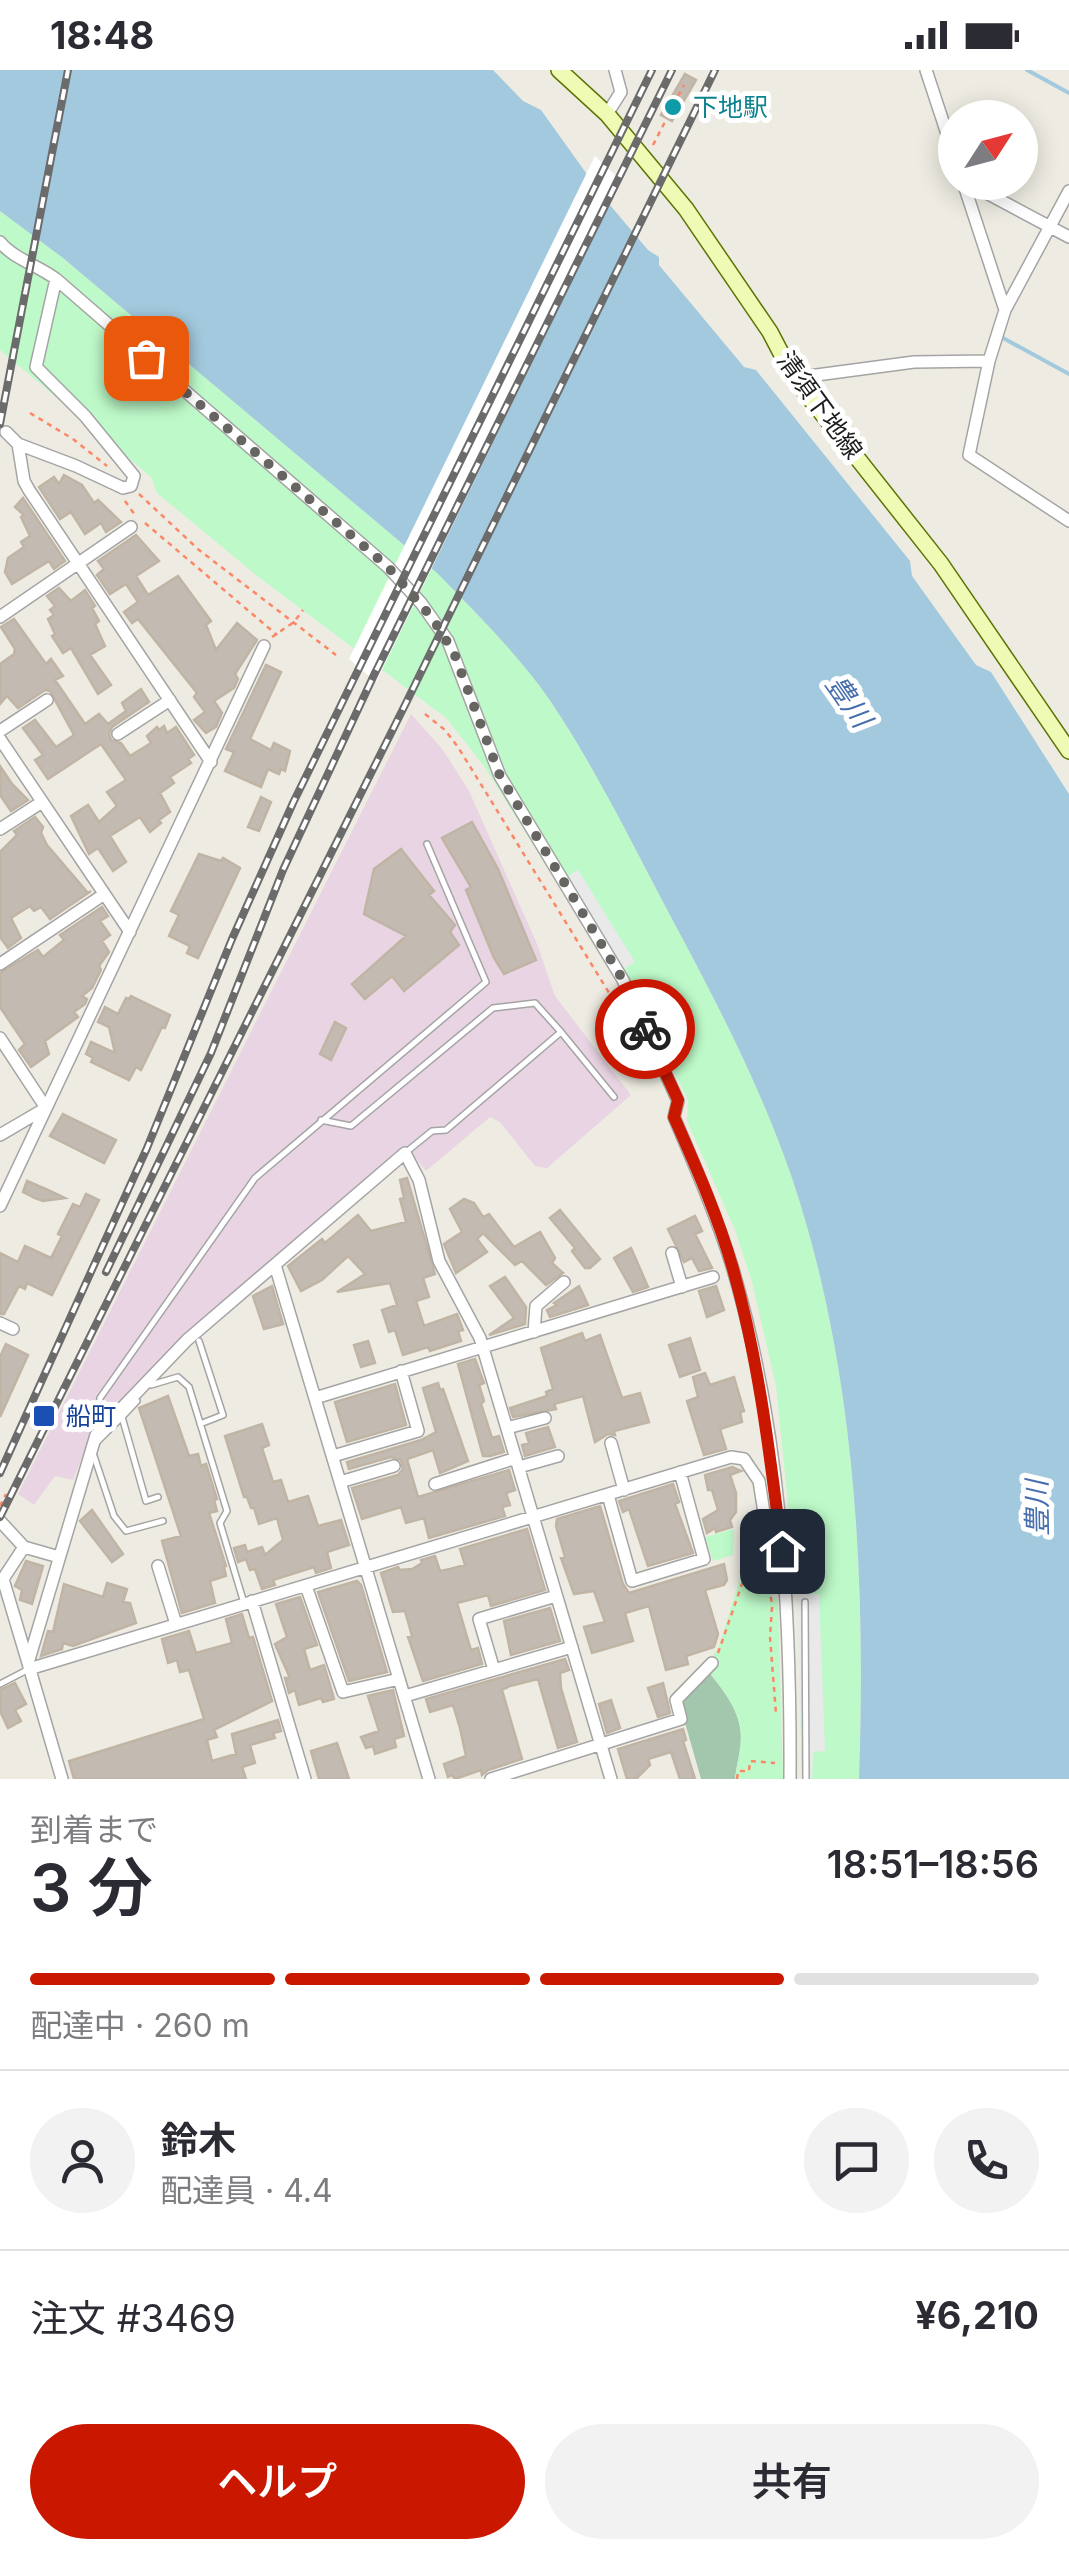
<!DOCTYPE html>
<html lang="ja">
<head>
<meta charset="utf-8">
<style>
	:root { --surface:#fff; --page:#f2f2f3; --text:#2b2b33; --muted:#7c7c81; --line:#e1e1e2; --accent:#ca1700 }
	body { margin:0; font-family:Inter,"Noto Sans JP",sans-serif; background:var(--page); color:var(--text); height:100vh; display:flex; flex-direction:column; font-size:38px; white-space:nowrap }
	* { box-sizing:border-box; margin:0 }
	p { font-size:32px; color:var(--muted) }
	.icon { flex:none; width:55px; height:55px; fill:none; stroke:currentColor; stroke-width:2; stroke-linecap:round; stroke-linejoin:round }
	.map { position:relative; height:1709px; overflow:hidden }
	.side { display:flex; flex-direction:column; background:var(--surface); flex:1 }
	.side>* { flex:none }
	.needle { width:65px; rotate:54deg }
	.fabs { position:absolute; left:938px; top:30px; display:grid; gap:20px }
	.fabs a { display:grid; place-items:center; width:100px; height:100px; border-radius:50%; background:var(--surface); box-shadow:0 5px 25px #0003; font-size:50px }
	.pin { position:absolute; display:grid; place-items:center; width:85px; height:85px; color:#fff; margin:-42px; border-radius:20px; box-shadow:0 5px 15px #0006 }
	.courier { position:absolute; display:grid; place-items:center; width:100px; height:100px; margin:-50px; border:8px solid #ca1700; border-radius:50%; background:#fff; color:#222; box-shadow:0 2px 12px #0007 }
	.headline em { font-style:normal; font-weight:600 }
	.headline div { display:flex; flex-direction:column-reverse }
	.headline { display:flex; align-items:center; justify-content:space-between; height:170px; padding:0 30px }
	h1 { font-size:65px; font-weight:600; line-height:75px }
	.bar { display:grid; grid-template-columns:repeat(4,1fr); gap:15px 10px; align-content:center; height:120px; padding:0 30px }
	.bar i { height:12px; border-radius:8px; background:var(--line) }
	.bar .on { background:var(--accent) }
	.bar p { grid-column:span 4 }
	.line { display:flex; align-items:center; gap:25px; padding:0 30px; border-top:2px solid var(--line) }
	.line div { flex:1 }
	.round { display:grid; place-items:center; flex:none; width:105px; height:105px; border-radius:52px; background:var(--page) }
	.action { display:flex; gap:20px; margin-top:auto; padding:20px 30px }
	.action a { flex:1; height:115px; border-radius:60px; background:var(--accent); color:#fff; font-size:40px; font-weight:600; line-height:115px; text-align:center }
	.action a+a { background:var(--page); color:var(--text) }
	.status { display:flex; justify-content:space-between; align-items:center; height:70px; padding:0 50px; background:var(--surface); direction:ltr }
	.status svg { height:28px; fill:currentColor }
	.map>svg:first-child { display:block }
	.industrial { fill:#e8d4e2 }
	.cemetery { fill:#a3c7ad }
	.park { fill:#befac9 }
	.parking { fill:#e9e9e9 }
	.water { fill:#a2c9dd }
	.pier { fill:#fff }
	.lines { fill:none; stroke-linecap:round; stroke-linejoin:round }
	.stream { stroke:#a2c9dd; stroke-width:4 }
	.building { fill:#c3bbb2; stroke:#c0b4a4; stroke-width:2.5 }
	.service-casing { stroke:#a4a4a4; stroke-width:8 }
	.minor-casing { stroke:#a4a4a4; stroke-width:14 }
	.secondary-casing { stroke:#5b7403; stroke-width:18 }
	.path { stroke:#fc8666; stroke-width:2.5; stroke-dasharray:5 5; stroke-linecap:butt }
	.service { stroke:#fff; stroke-width:5 }
	.minor { stroke:#fff; stroke-width:11 }
	.secondary { stroke:#effab4; stroke-width:15 }
	.rail-casing { stroke:#6b6b6b; stroke-width:8 }
	.rail { stroke:#fff; stroke-width:4; stroke-dasharray:11; stroke-linecap:butt }
	.done { stroke:#666562; stroke-width:10; stroke-dasharray:0 18 }
	.route { stroke:#ca1700; stroke-width:12 }
	.culture-dot { fill:#0f9aa8; stroke:#fff; stroke-width:4 }
	.transit-dot { fill:#1a4fb4; stroke:#fff; stroke-width:4 }
	.labels { text-anchor:middle; dominant-baseline:central; stroke-width:10; stroke-linejoin:round; paint-order:stroke }
	.culture-label { font-size:25px; fill:#0d838f; stroke:#fff; text-anchor:start }
	.street-label { font-size:25px; fill:#1d1d1d; stroke:#fff }
	.transit-label { font-size:25px; fill:#164399; stroke:#fff; text-anchor:start }
	.water-label { font-size:28px; font-style:italic; fill:#486fad; stroke:#fff }
</style>
</head>
<body>
<div class="status"><b>18:48</b><svg viewBox="0 0 49 12"><path d="M0 12V9h3v3zM5 12V6h3v6zM10 12V3h3v9zM15 12V0h3v12zM26 1h20v11H26zM47 4h2v5h-2z"/></svg></div>
<div class="map">
<svg width="1069" height="1709" viewBox="0 0 1069 1709">
	<rect width="100%" height="100%" fill="#eeece2"/>
	<path class="industrial" d="M411 644 443 680 469 721 537 874 555 926 631 1025 547 1098 535 1096 500 1052 490 1047 426 1101 408 1078 183 1268 92 1362 73 1410 55 1406 34 1435 18 1424Z"/>
	<path class="cemetery" d="M708 1601C726 1624 744 1645 741 1676 739 1687 736 1698 735 1709H701L678 1628Z"/>
	<path class="park" d="M0 141 63 188 436 502C476 543 518 584 551 632 592 693 628 765 662 830 710 921 760 1013 793 1111 856 1300 866 1511 859 1709H802L797 1524 776 1316 752 1212 735 1160 687 1051 688 1030 623 901 614 905 484 696 446 648 256 505 157 423 151 407 0 280Z
		M734 1459 733 1485 713 1491 705 1467Z
		M760 1485 773 1528 778 1529 783 1709H735C736 1698 739 1688 740 1677 745 1644 724 1621 705 1597L719 1576 747 1486Z"/>
	<path class="parking" d="M578 800 635 892 614 905 557 813Z
		M797 1524H819L825 1681 813 1682 812 1709H802Z"/>
	<path class="water" d="M0 0H493L523 31 541 40 604 128 648 180 659 187V195L744 297 756 300 910 491 912 506 976 595 991 602 1069 724V1709H859C866 1511 856 1300 793 1111 760 1013 710 920 662 830 628 765 592 693 551 632 518 584 476 543 436 502L63 188 0 141Z"/>
	<path class="pier" d="M595 86 621 111 376 612 349 589Z"/>
	<g class="lines">
		<path class="stream" d="M1027 0 1069 23
			M1003 268 1069 304"/>
	</g>
	<path class="building" d="M685 4 696 10 672 51 661 45Z
		M64 405 82 415 94 433 98 430 121 452 106 462 101 453 85 464 71 442 60 449 39 417 54 407 59 414Z
		M23 428 65 491 54 499 49 491 12 514 5 502 8 488 24 477 21 472 30 466 21 447 24 445 15 437Z
		M136 465 159 491 136 506 148 525 178 506 211 551 206 555 216 580 237 553 257 570 235 604 238 609 234 618 214 631 222 643 216 657 206 663 194 650 205 642 194 627 197 623 138 549 132 553 124 542 138 532 126 514 110 524 97 505 104 499 98 491Z
		M59 518 71 531 85 520 95 536 92 538 99 551 95 554 105 576 90 585 111 615 98 624 71 578 63 583 52 566 55 564 48 549 54 545 50 540 55 536 47 526Z
		M14 549 46 594 51 589 63 606 55 610 85 654 99 644 108 654 126 641 122 633 141 619 149 632 112 657 109 664 111 670 121 673 130 686 151 673 147 666 157 657 159 660 164 656 167 663 176 657 194 685 188 689 191 693 170 707 174 713 160 723 170 742 159 750 161 753 150 762 140 747 110 766 126 792 113 801 98 778 89 784 71 746 88 735 99 752 117 736 107 722 126 710 101 674 48 709 35 690 43 685 23 658 35 650 56 677 74 665 50 621 45 620 18 638 7 626 0 634V594L14 584 15 579 1 557Z
		M266 595 281 602 250 669 271 680 274 673 290 681 285 701 281 699 279 704 268 699 261 717 225 701 234 682 226 679Z
		M0 696 12 714 28 730 11 741 0 725Z
		M261 727 271 732 259 761 248 757Z
		M35 747 43 757 41 763 47 775 88 823 91 821 50 849 41 837 34 841 30 836 11 848 21 868 8 878 0 867V782L17 765 14 761Z
		M472 752 498 799 536 890 504 904 494 888 466 820 471 817 442 768Z
		M401 779 434 821 429 825 455 855 450 862 459 875 404 921 392 906 365 929 352 914 406 866 364 844 374 799Z
		M199 784 221 791 223 788 240 798 198 888 187 883 190 876 169 866 179 845 171 841Z
		M102 837 108 846 100 851 110 865 102 871 109 882 99 896 101 900 92 918 82 926 87 929 85 934 74 942 78 947 45 971 49 984 31 997 19 980 25 974 0 937V903L38 880 43 887 64 870 60 865Z
		M131 926 170 945 165 958 162 957 141 1000 136 997 129 1010 91 992 93 988 86 984 91 972 115 983 109 957 98 952 105 937 118 944 126 928 129 929Z
		M335 952 346 958 331 990 320 984Z
		M63 1044 116 1070 104 1093 50 1066Z
		M407 1108 435 1204 423 1208 429 1227 416 1231 424 1256 457 1244 463 1260 458 1261 461 1271 430 1281 428 1277 403 1285 395 1260 389 1262 382 1240 397 1235 390 1213 337 1222 365 1204 348 1186 322 1210 301 1221 288 1196 322 1169 325 1173 358 1145 371 1161 406 1152 400 1129 404 1128 400 1110Z
		M27 1111 48 1120 65 1128 43 1131 35 1128 23 1122Z
		M86 1124 99 1130 52 1225 27 1213 25 1219 19 1216 4 1244H0V1183L18 1192 25 1176 51 1188 62 1166 58 1164 73 1134 80 1137Z
		M464 1129 474 1133 483 1147 489 1144 514 1177 540 1162 555 1188 552 1193 563 1203 546 1215 522 1191 515 1195 483 1163 477 1169 487 1182 456 1203 444 1174 462 1162 450 1139Z
		M560 1140 600 1189 590 1198H585L572 1181 575 1178 550 1148Z
		M695 1146 702 1161 695 1164 712 1198 699 1201 692 1188 684 1192 668 1159Z
		M631 1178 648 1217 633 1222 614 1188Z
		M505 1207 526 1237 525 1254 489 1265 514 1248 490 1216Z
		M272 1216 283 1254 264 1259 253 1226Z
		M579 1216 588 1235 550 1247 547 1240 557 1235 554 1233Z
		M716 1216 724 1240 707 1247 699 1221Z
		M582 1263 585 1271 600 1265 622 1328 640 1323 649 1352 614 1361 615 1365 608 1364 595 1372 583 1326 554 1334 556 1339 513 1347 510 1338 547 1326 546 1322 553 1319 541 1278Z
		M690 1268 700 1300 680 1307 669 1275Z
		M368 1271 375 1293 361 1297 354 1275Z
		M6 1274 28 1285 0 1347V1287Z
		M475 1289 484 1313 479 1315 484 1331 481 1334 492 1368 499 1366 504 1382 490 1386H483L458 1294Z
		M705 1303 710 1315 734 1307 744 1341 740 1342 742 1352 720 1359 726 1379 704 1385 687 1331 698 1327 693 1307Z
		M438 1313 440 1320 443 1319 468 1391 440 1403 433 1380 407 1389 418 1427 509 1400 515 1420 506 1423 510 1435 502 1437 505 1446 429 1468 424 1448 406 1453 401 1437 362 1449 352 1418 398 1405 403 1399 401 1390 391 1387 349 1399 347 1392 421 1370 436 1362 423 1318Z
		M395 1314 406 1355 347 1372 335 1332Z
		M168 1326 189 1386 198 1384 201 1396 206 1394 217 1429 214 1430 217 1441 209 1443 226 1496 224 1497 226 1506 210 1511 215 1533 182 1543 162 1471 181 1466 139 1338Z
		M262 1354 269 1375 262 1378 273 1412 281 1410 288 1432 308 1426 318 1456 341 1450 349 1475 327 1482 331 1498 316 1503 314 1497 273 1510 275 1515 262 1519 255 1499 250 1500 246 1489 238 1492 234 1478 245 1475 247 1482 262 1477 265 1485 283 1470 277 1448 259 1454 254 1438H251L247 1427H244L225 1366Z
		M548 1357 555 1377 525 1386 522 1375 529 1373 526 1363Z
		M732 1397 741 1401 730 1405 736 1423V1442L730 1450 732 1457 716 1462 715 1458 707 1463 703 1449 718 1440 712 1420H708L705 1405Z
		M673 1414 679 1432 675 1434 693 1483 648 1496 629 1439 623 1442 619 1431Z
		M600 1436 623 1514 629 1523 724 1494 727 1510 724 1515 705 1520 718 1564 714 1577 686 1586 688 1594 666 1600 649 1536 625 1543 633 1571 592 1583 584 1557 605 1552 594 1521 574 1524 561 1488 565 1487 556 1456 557 1449Z
		M92 1440 123 1484 112 1492 80 1451Z
		M527 1459 545 1520 491 1536 488 1525 457 1533 471 1580 478 1578 482 1594 423 1611 408 1567 412 1566 405 1541 393 1542 381 1503 398 1497 400 1500 412 1499 422 1493 421 1490 435 1486 440 1501 450 1499 465 1495 460 1479Z
		M26 1491 43 1496 32 1534 20 1530 22 1520 15 1516Z
		M357 1511 361 1515 387 1602 349 1611 318 1522Z
		M107 1513 127 1519 123 1532 130 1533 136 1553 73 1576 63 1573 62 1579 41 1586 48 1561 53 1562 64 1514 103 1527Z
		M300 1527 317 1575 304 1579 310 1600 324 1595 334 1629 323 1632 321 1628 299 1635 295 1620 289 1623 285 1608H290L275 1574 287 1567 276 1534Z
		M550 1538 560 1571 511 1585 504 1551Z
		M242 1544 249 1568 253 1567 272 1631 214 1660 217 1667 207 1670 212 1691 236 1684 232 1664 278 1650 281 1661 273 1663 275 1668 250 1675 255 1693 242 1697 246 1709H74L69 1691 204 1649 189 1600 180 1602 177 1590 168 1593 162 1569 189 1561 196 1583 232 1573 226 1549Z
		M565 1589 569 1600 560 1603 561 1618 577 1672 558 1678 538 1609 510 1616 502 1620 522 1689 488 1700 482 1705 481 1700 455 1709 452 1705 448 1707 444 1694 466 1686 460 1658 453 1635 430 1642 426 1629Z
		M15 1613 26 1634 15 1640 21 1651 8 1658 0 1641V1620Z
		M663 1613 670 1643 658 1647 648 1618Z
		M393 1620 404 1666 394 1669 396 1677 375 1684 373 1676 366 1678 361 1667 379 1661 368 1626Z
		M611 1630 620 1658 607 1663 599 1634Z
		M683 1659 686 1670 683 1671 695 1709H680L671 1682 648 1689 650 1695 636 1709H627L618 1679Z
		M337 1673 349 1709H319L311 1681Z"/>
	<g class="lines">
		<g class="service-casing">
			<path id="service" d="M561 962 614 1027
				M321 1050 351 1056 493 938 535 933 561 962 446 1060 432 1061 405 1083
				M199 1271 223 1345 200 1354
				M151 1315 178 1307 189 1317 227 1441 220 1453 244 1533
				M122 1347 137 1331
				M96 1362 100 1328 255 1108 486 912 427 774
				M96 1373 122 1347 146 1431 158 1427
				M93 1383 114 1446 126 1461 163 1451
				M805 1532 806 1709
				M0 1614 29 1599"/>
		</g>
		<g class="minor-casing">
			<path id="minor" d="M926 0 955 88
				M607 44 621 22 615 0
				M963 112 1005 240
				M966 112 1069 167
				M1069 121 1005 240 989 291 969 385 1069 451
				M0 172C14 189 39 196 56 209
				M794 308 914 292 989 291
				M6 362 18 374 76 396 123 418 131 416 134 406 85 346 36 297 56 209 388 497 421 533 448 571 500 706 623 910 678 1031 674 1047C695 1096 716 1145 732 1196 781 1360 791 1539 790 1709
				M18 374 24 411 29 420 211 692
				M0 547 131 457
				M0 661 47 630
				M118 664 170 630
				M0 669 130 862
				M0 759 42 732
				M0 894 103 825
				M0 968 46 1038 0 1065
				M0 1136 264 576
				M672 1183 682 1217
				M275 1195 429 1709
				M0 1253 13 1259
				M534 1262 536 1236 564 1212
				M315 1328 713 1207
				M507 1358 545 1348
				M611 1373 624 1420
				M333 1386 418 1361 401 1301
				M519 1397 558 1386
				M340 1412 394 1396
				M435 1414 516 1388
				M608 1425 632 1511 704 1489 680 1402
				M0 1451 24 1477 59 1487
				M24 1477 3 1509 28 1593
				M158 1496 176 1554
				M306 1516 343 1622 399 1609
				M252 1531 305 1709
				M29 1599 731 1387 744 1389 759 1411 771 1487 781 1510
				M494 1600 479 1549 556 1526
				M405 1626 572 1577
				M62 1709 28 1593 96 1365 187 1270 405 1083 419 1110 439 1191 480 1268 611 1709
				M491 1709 681 1649 676 1630 712 1593"/>
		</g>
		<g class="secondary-casing">
			<path id="secondary" d="M559 0 607 44 686 139 770 262 794 308 941 494 1069 681"/>
		</g>
		<path class="path" d="M678 26 684 15
			M653 75 667 48
			M30 343 73 369 107 396
			M139 424 199 480 336 585
			M125 431 135 445
			M145 453 277 565
			M272 567 294 552 303 540
			M425 644 445 660 458 677 627 952
			M0 1436 6 1424
			M769 1517 772 1534
			M772 1537 770 1567 776 1644
			M718 1583 750 1491H759
			M737 1709 738 1701H749L750 1691 775 1693"/>
		<use href="#service" class="service"/>
		<use href="#minor" class="minor"/>
		<use href="#secondary" class="secondary"/>
		<g class="rail-casing">
			<path id="rail" d="M0 354 68 0
				M106 1202 211 983 283 800 374 605 672 0
				M0 1403 147 1078 232 869 293 733 652 0
				M0 1447 407 631 715 0"/>
		</g>
		<use href="#rail" class="rail"/>
	</g>
	<g class="lines">
		<path class="done" d="M146 288 388 497 433 549 454 583 500 706 623 910 645 959"/>
		<path class="route" d="M645 959 678 1030 674 1047C696 1097 718 1146 733 1199 759 1291 770 1386 782 1481"/>
	</g>
	<circle class="culture-dot" cx="673" cy="37" r="10"/>
	<rect class="transit-dot" x="32" y="1334" width="24" height="24" rx="5"/>
	<g class="labels">
		<g class="culture-label">
			<text x="693" y="37">下地駅</text>
		</g>
		<g class="street-label">
			<text transform="translate(820 335) rotate(54)">清須下地線</text>
		</g>
		<g class="transit-label">
			<text x="66" y="1346">船町</text>
		</g>
		<g class="water-label">
			<text transform="translate(849 631) rotate(55)">豊川</text>
			<text transform="translate(1037 1438) rotate(-91)">豊川</text>
		</g>
	</g>
</svg>
<div class="fabs">
<a><svg class="needle" viewBox="-14 -14 28 28"><path d="M0-13l5 13h-10z" fill="#e53935"/><path d="M0 13l5-13h-10z" fill="#7c7c81"/></svg></a>
</div>
<div class="pin" style="left:146px;top:288px;background:#ea580c"><svg class="icon" aria-label="bag" viewBox="0 0 24 24"><path d="M5 8h14l-1 12H6zM9 8a3 3 0 0 1 6 0"/></svg></div>
<div class="pin" style="left:782px;top:1481px;background:#1f2937"><svg class="icon" aria-label="home" viewBox="0 0 24 24"><path d="M3 11l9-7 9 7M6 9v11h12V9"/></svg></div>
<div class="courier" style="left:645px;top:959px"><svg class="icon" aria-label="bike" viewBox="0 0 24 24"><circle cx="6" cy="16" r="4"/><circle cx="18" cy="16" r="4"/><path d="M6 16l4-8h5l3 8M10 8l3 8H6M13 5h3"/></svg></div>
</div>
<section class="side">
<div class="headline"><div><h1>3 分</h1><p>到着まで</p></div><em>18:51–18:56</em></div>
<div class="bar"><i class="on"></i><i class="on"></i><i class="on"></i><i></i><p>配達中 · 260 m</p></div>
<div class="line" style="height:180px"><a class="round"><svg class="icon" aria-label="person" viewBox="0 0 24 24"><circle cx="12" cy="8" r="4"/><path d="M4 21q1-7 8-7t8 7"/></svg></a><div><b>鈴木</b><p>配達員 · 4.4</p></div><a class="round"><svg class="icon" aria-label="chat" viewBox="0 0 24 24"><path d="M4 5h16v11H9l-5 4z"/></svg></a><a class="round"><svg class="icon" aria-label="phone" viewBox="0 0 24 24"><path d="M5 4h4l2 5-3 2q2 4 5 5l2-3 5 2v4C11 20 4 13 5 4z"/></svg></a></div>
<div class="line" style="height:130px"><div>注文 #3469</div><b>¥6,210</b></div>
<div class="action"><a>ヘルプ</a><a>共有</a></div>
</section>
</body>
</html>
